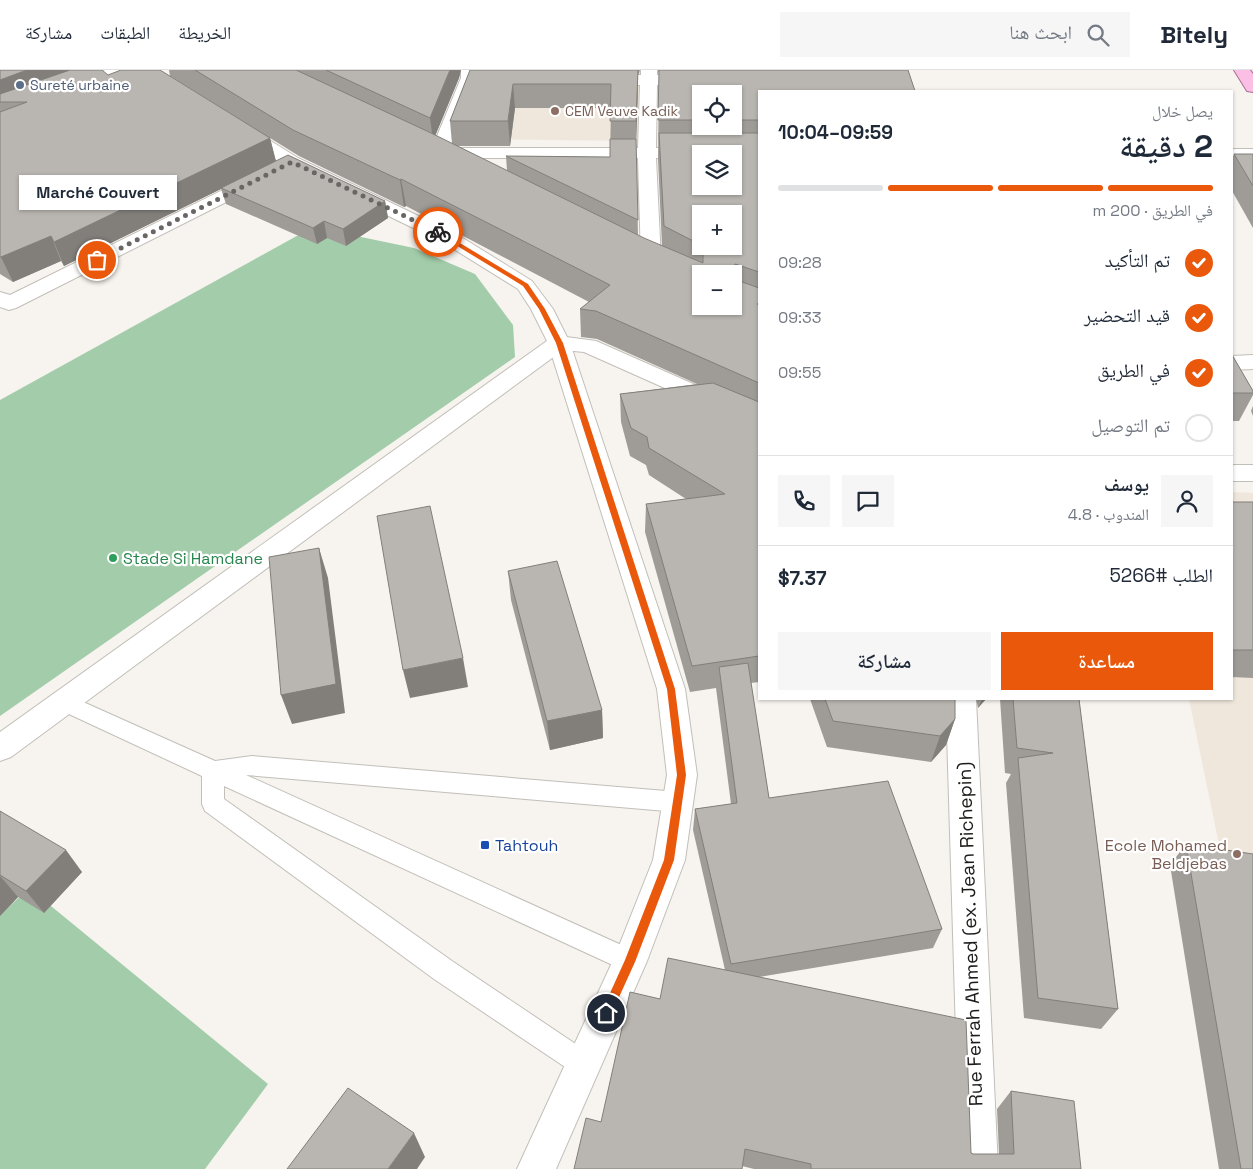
<!DOCTYPE html>
<html lang="ar">
<head>
<meta charset="utf-8">
<style>
	:root { --surface:#fff; --page:#f6f6f7; --text:#1f2937; --muted:#747a83; --line:#e0e1e3; --accent:#ea580c }
	body { margin:0; font-family:"Space Grotesk","Noto Naskh Arabic",sans-serif; background:var(--page); color:var(--text); direction:rtl; height:100vh; display:flex; flex-direction:column; font-size:19px; white-space:nowrap }
	* { box-sizing:border-box; margin:0 }
	p { font-size:16px; color:var(--muted) }
	.icon { flex:none; width:28px; height:28px; fill:none; stroke:currentColor; stroke-width:2; stroke-linecap:round; stroke-linejoin:round }
	.map { position:relative; flex:1; overflow:hidden; direction:ltr }
	.drawer { position:absolute; left:758px; top:20px; width:475px; height:610px; display:flex; flex-direction:column; background:var(--surface); border-radius:0px; box-shadow:0 1px 4px #0004; direction:rtl }
	.drawer>* { flex:none }
	.buttons { position:absolute; left:692px; top:15px; display:grid; gap:10px }
	.buttons a { display:grid; place-items:center; width:50px; height:50px; border-radius:0px; background:var(--surface); box-shadow:0 1px 4px #0004; font-size:25px }
	.pin { position:absolute; display:grid; place-items:center; width:42px; height:42px; color:#fff; margin:-21px; border:2px solid #fff; border-radius:50%; box-shadow:0 1px 5px #0007 }
	.courier { position:absolute; display:grid; place-items:center; width:50px; height:50px; margin:-25px; border:4px solid #ea580c; border-radius:50%; background:#fff; color:#222; box-shadow:0 1px 6px #0007 }
	.bubble { position:absolute; height:35px; border-radius:0px; background:var(--surface); box-shadow:0 1px 4px #0004; font-size:16px; font-weight:600; line-height:35px; text-align:center; direction:rtl }
	.summary em { font-style:normal; font-weight:600 }
	.summary div { display:flex; flex-direction:column-reverse }
	.summary { display:flex; align-items:center; justify-content:space-between; height:85px; padding:0 20px }
	h1 { font-size:32px; font-weight:600; line-height:38px }
	.bar { display:grid; grid-template-columns:repeat(4,1fr); gap:8px 5px; align-content:center; height:60px; padding:0 20px }
	.bar i { height:6px; border-radius:4px; background:var(--line) }
	.bar .active { background:var(--accent) }
	.bar p { grid-column:span 4 }
	.line { display:flex; align-items:center; gap:12px; padding:0 20px; border-top:1px solid var(--line) }
	.line div { flex:1 }
	.round { display:grid; place-items:center; flex:none; width:52px; height:52px; border-radius:0px; background:var(--page) }
	ol { padding:0 20px; list-style:none }
	li { display:flex; align-items:center; gap:15px; height:55px }
	li p { margin-inline-start:auto }
	li .icon { padding:5px; border-radius:50%; background:var(--accent); color:#fff; stroke-width:4 }
	li:last-child { color:var(--muted) }
	li i { width:28px; height:28px; border:2px solid var(--line); border-radius:50% }
	.button { display:flex; gap:10px; margin-top:auto; padding:10px 20px }
	.button a { flex:1; height:58px; border-radius:0px; background:var(--accent); color:#fff; font-size:20px; font-weight:600; line-height:58px; text-align:center }
	.button a+a { background:var(--page); color:var(--text) }
	header { display:flex; align-items:center; gap:30px; box-sizing:border-box; height:70px; padding:0 25px; background:var(--surface); border-bottom:1px solid var(--line) }
	header strong { font-size:24px }
	nav { display:flex; gap:28px; margin-inline-start:auto; font-size:18px }
	.search { width:350px; height:45px; background:var(--page); display:flex; align-items:center; gap:12px; box-sizing:border-box; padding:0 18px; border-radius:0px; color:var(--muted); font-size:19px }
	.map>svg:first-child { display:block }
	.built { fill:#efe7db }
	.green { fill:#a3cdaa }
	.lines { fill:none; stroke-linecap:round; stroke-linejoin:round }
	.service-casing { stroke:#c2bfb9; stroke-width:2 }
	.minor-casing { stroke:#c2bfb9; stroke-width:2 }
	.secondary-casing { stroke:#c2bfb9; stroke-width:2 }
	.primary-casing { stroke:#ab6b93; stroke-width:2 }
	.service { fill:#fff; fill-rule:evenodd }
	.minor { fill:#fff; fill-rule:evenodd }
	.secondary { fill:#fff; fill-rule:evenodd }
	.primary { fill:#fbbfe5; fill-rule:evenodd }
	.wall { fill:#9f9c97; fill-rule:evenodd }
	.shaded-wall { fill:#827f7b }
	.building { fill:#b9b5b0; stroke:#827f7b; fill-rule:evenodd }
	.route { fill:#ea580c }
	.done { stroke:#696764; stroke-width:5; stroke-dasharray:0 9 }
	.service-dot { fill:#5c6f8a; stroke:#fff; stroke-width:2 }
	.education-dot { fill:#8d6e63; stroke:#fff; stroke-width:2 }
	.leisure-dot { fill:#2e9e5b; stroke:#fff; stroke-width:2 }
	.transit-dot { fill:#1a4fb4; stroke:#fff; stroke-width:2 }
	.labels { text-anchor:middle; dominant-baseline:central; stroke-width:4.5; stroke-linejoin:round; paint-order:stroke }
	.far-service-label { font-size:14px; fill:#4e5e75; stroke:#fff; text-anchor:start }
	.far-education-label { font-size:14px; fill:#785e54; stroke:#fff; text-anchor:start }
	.leisure-label { font-size:16px; fill:#27864d; stroke:#fff; text-anchor:start }
	.transit-label { font-size:16px; fill:#164399; stroke:#fff; text-anchor:start }
	.education-label { font-size:16px; fill:#785e54; stroke:#fff; text-anchor:end }
	.near-street-label { font-size:19px; fill:#1d1c1a; stroke:#fff }
</style>
</head>
<body>
<header>
<strong>Bitely</strong>
<div class="search"><svg class="icon" aria-label="search" viewBox="0 0 24 24"><circle cx="10" cy="10" r="6"/><path d="M15 15l6 6"/></svg>ابحث هنا</div>
<nav><a>الخريطة</a><a>الطبقات</a><a>مشاركة</a></nav>
</header>
<div class="map">
<svg width="1253" height="1099" viewBox="0 0 1253 1099">
	<rect width="100%" height="100%" fill="#f7f3ee"/>
	<path class="built" d="M474 12 644 13 643 71 461 69Z
		M1231 422 1253 423V939L1189 629H1231Z"/>
	<path class="green" d="M313 157 414 178 475 204 513 255 515 287 0 646V330Z
		M29 818 268 1014 205 1099H0V845Z"/>
	<g class="lines">
		<g class="service-casing">
			<path id="service" d="M63 623 215 691 252 686 678 722 686 725 689 732 686 739 678 742 246 705 639 883 642 891 639 899 630 903 224 716V729L452 891 592 985 596 994 592 1003 583 1007 574 1003 434 909 205 741 202 734V706L56 638 52 632 56 626Z"/>
		</g>
		<g class="minor-casing">
			<path id="minor" d="M461 0H477V8L450 78H638L640 15H602L596 14 594 10 596 6 602 5H641V0H657V5H696L702 6 704 10 702 14 696 15H657L656 78H759V88H734V84H701V88H656L661 190 658 194 651 196 644 194 641 190 638 88H439L433 87 430 83 461 8Z
				M1231 79H1253V89H1231Z
				M257 103 264 105 266 109 264 113 16 238 9 240 0 237V222L10 225Z
				M559 266 596 271 759 343V360L584 282 563 280 11 687 0 691V662L551 268Z
				M1253 285V299L1231 300V286Z
				M1231 395H1253V411H1231Z
				M946 629H976L998 1099H960Z"/>
		</g>
		<g class="secondary-casing">
			<path id="secondary" d="M105 0H129L127 4 0 49V38Z
				M241 55 247 56 298 88 458 165 532 211 553 239 570 273 685 619 697 705 685 790 647 891 556 1099H517L615 886 653 790 667 705 657 619 548 273 531 239 518 219 444 173 286 96 235 64 232 60 235 56Z"/>
		</g>
		<g class="primary-casing">
			<path id="primary" d="M1234 0H1250L1253 4V22L1247 21Z"/>
		</g>
		<use href="#service" class="service"/>
		<use href="#minor" class="minor"/>
		<use href="#secondary" class="secondary"/>
		<use href="#primary" class="primary"/>
	</g>
	<path class="wall" d="M0 0 108 5 257 60 170 6 169 0H461L459 8 435 66 452 74 450 51 470 0H640L639 4H638L636 71 638 166 662 176 658 90 659 4 658 0H908L759 21V612L751 613 769 728 942 859 933 878 759 907 973 1084H999L997 1039 1011 1021 1081 1099H754L742 1096 601 1052 660 929 725 900 693 760 695 739 731 734 716 618 690 622 645 462 646 434 686 429 649 405 646 395 630 386 621 352 620 324 697 314 597 269 581 267 580 239 589 232 406 136 404 137 299 86 270 68 276 91 385 131 388 148 346 176 327 168 317 174 226 134 221 119 64 196 61 191 13 212 0 204ZM701 24H734V56H701ZM515 38H611L610 87 506 86 507 101 457 76H510ZM701 144 734 176H701Z
		M1234 84H1253V158L1231 119V91Z
		M1231 283 1253 321V325L1239 351H1231Z
		M1253 336V346L1251 341Z
		M1231 432H1253V608L1231 607Z
		M508 501 602 640 603 668 550 680 511 530Z
		M810 629H955V649L946 675 931 692 827 677Z
		M976 629H986L978 638Z
		M1000 629H1079L1118 939 1101 959 1024 948 1006 713 1011 704 1005 703Z
		M0 741 82 802 44 843 18 827 0 846Z
		M1186 774 1253 1099H1219L1170 795Z"/>
	<path class="shaded-wall" d="M27 0H89L0 32V10Z
		M450 0H461L459 8 433 71 430 48Z
		M638 0V18L636 76V51Z
		M513 14 515 38 510 76 508 51Z
		M270 68 276 92 64 196 54 172Z
		M401 109 406 136 404 137 400 110Z
		M385 131 388 148 346 176 343 159Z
		M324 151 327 168 317 174 313 158Z
		M51 166 61 191 13 212 1 187Z
		M319 478 328 508 345 643 292 654 281 625Z
		M463 588 468 617 410 628 403 600Z
		M982 629H986L978 638Z
		M602 640 603 668 550 680 547 651Z
		M955 649 946 675 931 692 940 666Z
		M66 780 82 802 44 843 26 821Z
		M0 806 18 827 0 846Z
		M414 1063 425 1087 417 1099H388Z"/>
	<path class="building" d="M0 0H27L0 10Z
		M70 0H102L108 5 121 0H160L270 68 54 172 51 166 1 187H0V42L27 32H0V24Z
		M195 0H296L429 62 644 168 703 193V176H734V144H701V175L664 156 659 63H702L704 59H734L736 63H759V202L735 194 734 209V204H701V236H734V209L759 218V234H757H759V313L596 241 580 239 610 215 401 109 400 110 293 60ZM701 84H734V116H701Z
		M326 0H450L430 48Z
		M470 0H638L636 51H610L611 14H513L508 51H450Z
		M659 0H908L915 21H759V50H734V24H701V50H658Z
		M610 69H636L638 150 506 86 610 87Z
		M1234 84H1253V116Z
		M288 85 385 131 343 159 324 151 313 158 221 118Z
		M1231 283 1253 321V323H1231Z
		M713 313 759 332V586L692 596 646 434 725 424 649 378 647 367 631 358 620 324Z
		M1231 432H1253V580H1231Z
		M430 436 463 588 403 600 377 446Z
		M319 478 336 614 281 625 269 487Z
		M557 491 602 640 547 651 508 501Z
		M748 593 769 728 888 711 942 859 731 894 695 739 737 733 719 597Z
		M825 629H955V649L940 666 833 651Z
		M1013 629H1079L1118 939 1038 928 1018 688 1053 683 1017 678Z
		M0 741 66 780 26 821 0 805Z
		M1186 774 1253 784V1099H1241Z
		M668 888 966 950 971 1083 973 1084H1014L1011 1021 1074 1031 1081 1099H811V1094L745 1079 742 1099H574L586 1048 601 1052 630 922 660 929Z
		M348 1018 414 1063 388 1099H287Z"/>
	<path class="route" d="M436 161H440L528 214 545 239 563 273 675 619 686 705 674 790 635 892 610 947 606 948 603 947 601 943 625 890 664 790 677 705 667 619 556 273 539 239 523 216 436 163Z"/>
	<g class="lines">
		<path class="done" d="M97 190 292 92 438 162"/>
	</g>
	<circle class="service-dot" cx="20" cy="15" r="5"/>
	<g class="education-dot">
		<circle cx="555" cy="41" r="5"/>
		<circle cx="1237" cy="784" r="5"/>
	</g>
	<circle class="leisure-dot" cx="113" cy="488" r="5"/>
	<rect class="transit-dot" x="480" y="770" width="10" height="10" rx="2.5"/>
	<g class="labels">
		<g class="far-service-label">
			<text x="30" y="15">Sureté urbaine</text>
		</g>
		<g class="far-education-label">
			<text x="565" y="41">CEM Veuve Kadik</text>
		</g>
		<g class="leisure-label">
			<text x="123" y="488">Stade Si Hamdane</text>
		</g>
		<g class="transit-label">
			<text x="495" y="775">Tahtouh</text>
		</g>
		<g class="education-label">
			<text x="1227" y="775">Ecole Mohamed<tspan x="1227" dy="18">Beldjebas</tspan></text>
		</g>
		<g class="near-street-label">
			<text transform="translate(970 864) rotate(-92)">Rue Ferrah Ahmed (ex. Jean Richepin)</text>
		</g>
	</g>
</svg>
<div class="buttons">
<a><svg class="icon" aria-label="locate" viewBox="0 0 24 24"><circle cx="12" cy="12" r="6"/><path d="M12 2v4M12 18v4M2 12h4M18 12h4"/></svg></a>
<a><svg class="icon" aria-label="layers" viewBox="0 0 24 24"><path d="M12 4l9 5-9 5-9-5zM3 14l9 5 9-5"/></svg></a>
<a>+</a>
<a>−</a>
</div>
<div class="pin" style="left:97px;top:190px;background:#ea580c"><svg class="icon" aria-label="bag" viewBox="0 0 24 24"><path d="M5 8h14l-1 12H6zM9 8a3 3 0 0 1 6 0"/></svg></div>
<div class="pin" style="left:606px;top:943px;background:#1f2937"><svg class="icon" aria-label="home" viewBox="0 0 24 24"><path d="M3 11l9-7 9 7M6 9v11h12V9"/></svg></div>
<div class="courier" style="left:438px;top:162px"><svg class="icon" aria-label="bike" viewBox="0 0 24 24"><circle cx="6" cy="16" r="4"/><circle cx="18" cy="16" r="4"/><path d="M6 16l4-8h5l3 8M10 8l3 8H6M13 5h3"/></svg></div>
<div class="bubble" style="left:19px;top:105px;width:158px">Marché Couvert</div>
<section class="drawer">
<div class="summary"><div><h1>2 دقيقة</h1><p>يصل خلال</p></div><em>09:59–10:04</em></div>
<div class="bar"><i class="active"></i><i class="active"></i><i class="active"></i><i></i><p>في الطريق · 200 m</p></div>
<ol>
<li><svg class="icon" aria-label="check" viewBox="0 0 24 24"><path d="M5 12l5 5 9-10"/></svg>تم التأكيد<p>09:28</p></li>
<li><svg class="icon" aria-label="check" viewBox="0 0 24 24"><path d="M5 12l5 5 9-10"/></svg>قيد التحضير<p>09:33</p></li>
<li><svg class="icon" aria-label="check" viewBox="0 0 24 24"><path d="M5 12l5 5 9-10"/></svg>في الطريق<p>09:55</p></li>
<li><i></i>تم التوصيل</li>
</ol>
<div class="line" style="height:90px"><a class="round"><svg class="icon" aria-label="person" viewBox="0 0 24 24"><circle cx="12" cy="8" r="4"/><path d="M4 21q1-7 8-7t8 7"/></svg></a><div><b>يوسف</b><p>المندوب · 4.8</p></div><a class="round"><svg class="icon" aria-label="chat" viewBox="0 0 24 24"><path d="M4 5h16v11H9l-5 4z"/></svg></a><a class="round"><svg class="icon" aria-label="phone" viewBox="0 0 24 24"><path d="M5 4h4l2 5-3 2q2 4 5 5l2-3 5 2v4C11 20 4 13 5 4z"/></svg></a></div>
<div class="line" style="height:65px"><div>الطلب #5266</div><b>$7.37</b></div>
<div class="button"><a>مساعدة</a><a>مشاركة</a></div>
</section>
</div>
</body>
</html>
